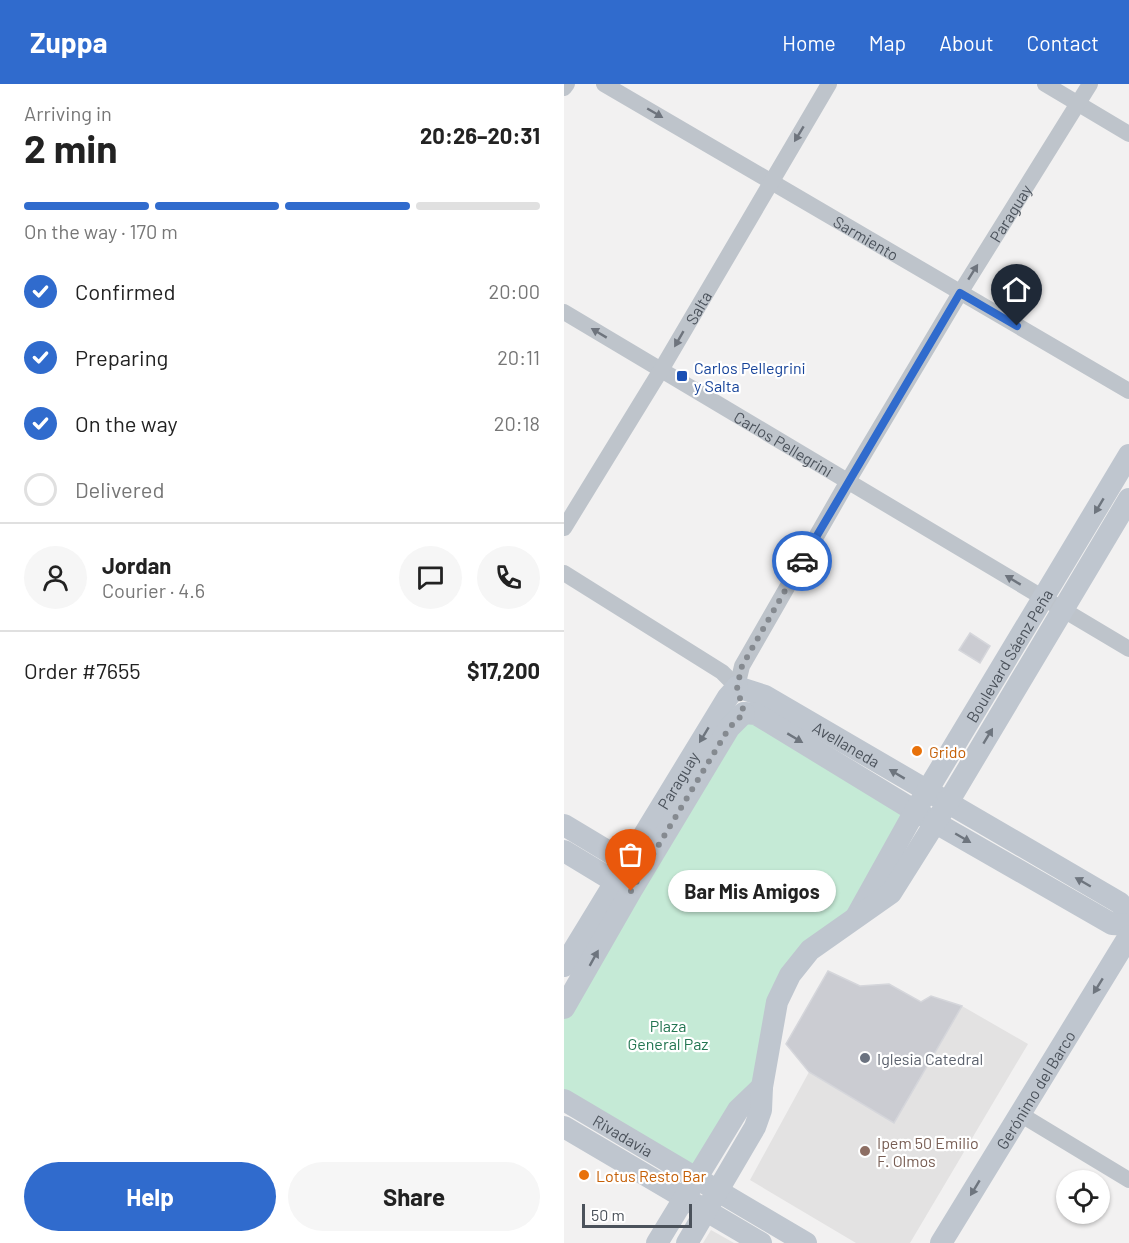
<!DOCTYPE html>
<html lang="en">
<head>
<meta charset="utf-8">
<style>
	:root { --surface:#fff; --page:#f6f6f6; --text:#222; --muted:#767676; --line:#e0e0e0; --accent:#306bcd }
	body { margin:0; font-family:Barlow,sans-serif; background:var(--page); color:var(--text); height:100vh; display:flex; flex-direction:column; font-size:22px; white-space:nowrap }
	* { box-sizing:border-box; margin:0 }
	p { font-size:20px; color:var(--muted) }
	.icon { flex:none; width:33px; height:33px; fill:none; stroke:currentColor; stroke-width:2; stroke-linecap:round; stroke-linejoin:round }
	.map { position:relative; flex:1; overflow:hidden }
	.drawer { display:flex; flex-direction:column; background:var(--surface); width:564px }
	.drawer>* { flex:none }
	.buttons { position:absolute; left:492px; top:1086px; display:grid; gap:12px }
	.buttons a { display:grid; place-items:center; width:54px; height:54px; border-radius:50%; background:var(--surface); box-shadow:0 2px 4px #0004; font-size:30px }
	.scale { position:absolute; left:18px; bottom:15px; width:110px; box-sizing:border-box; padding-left:6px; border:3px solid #4b525b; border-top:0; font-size:16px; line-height:21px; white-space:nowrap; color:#4b525b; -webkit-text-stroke:4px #fff; paint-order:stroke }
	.pin { position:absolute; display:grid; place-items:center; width:51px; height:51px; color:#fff; margin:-62px -26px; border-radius:50% 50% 50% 0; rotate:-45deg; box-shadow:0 0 6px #0007 }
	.pin .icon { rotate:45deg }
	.courier { position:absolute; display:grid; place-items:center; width:60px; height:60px; margin:-30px; border:4px solid #306bcd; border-radius:50%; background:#fff; color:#222; box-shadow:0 2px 8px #0007 }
	.bubble { position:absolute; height:42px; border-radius:21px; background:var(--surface); box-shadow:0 2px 4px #0004; font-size:20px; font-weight:700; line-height:42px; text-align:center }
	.summary em { font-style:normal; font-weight:700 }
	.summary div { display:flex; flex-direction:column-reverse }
	.summary { display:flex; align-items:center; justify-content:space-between; height:102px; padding:0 24px }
	h1 { font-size:39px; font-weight:700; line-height:45px }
	.bar { display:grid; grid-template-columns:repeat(4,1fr); gap:9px 6px; align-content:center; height:72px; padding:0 24px }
	.bar i { height:8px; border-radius:4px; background:var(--line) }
	.bar .current { background:var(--accent) }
	.bar p { grid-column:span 4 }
	.line { display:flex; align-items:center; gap:15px; padding:0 24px; border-top:2px solid var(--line) }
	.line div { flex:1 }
	.round { display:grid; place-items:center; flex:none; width:63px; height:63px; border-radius:32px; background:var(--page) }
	ol { padding:0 24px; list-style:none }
	li { display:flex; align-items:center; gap:18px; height:66px }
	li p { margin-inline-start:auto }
	li .icon { padding:6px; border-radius:50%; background:var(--accent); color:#fff; stroke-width:4 }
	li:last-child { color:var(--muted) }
	li i { width:33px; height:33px; border:3px solid var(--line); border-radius:50% }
	.cta { display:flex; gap:12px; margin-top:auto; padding:12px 24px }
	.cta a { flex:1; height:69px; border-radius:36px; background:var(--accent); color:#fff; font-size:24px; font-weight:700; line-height:69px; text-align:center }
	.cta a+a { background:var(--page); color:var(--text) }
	header { display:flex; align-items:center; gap:36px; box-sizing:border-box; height:84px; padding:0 30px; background:var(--accent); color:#fff }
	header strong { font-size:28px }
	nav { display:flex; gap:33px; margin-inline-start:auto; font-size:21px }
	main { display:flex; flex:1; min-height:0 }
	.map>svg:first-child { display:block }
	.education { fill:#e3e2e2 }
	.green { fill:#c5ead6 }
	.building { fill:#cbccd2; stroke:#d5d6db; stroke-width:1.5 }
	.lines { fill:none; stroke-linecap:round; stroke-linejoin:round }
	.street { stroke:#bec4cb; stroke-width:16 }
	.secondary { stroke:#bfc6cf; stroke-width:22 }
	.oneway { fill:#6e747d }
	.oneway2 { fill:#6e757e }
	.done { stroke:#858a90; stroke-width:6; stroke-dasharray:0 10.8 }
	.route { stroke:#306bcd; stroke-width:8 }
	.transit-dot { fill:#1a4fb4; stroke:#fff; stroke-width:2 }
	.food-dot { fill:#e8710a; stroke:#fff; stroke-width:2 }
	.worship-dot { fill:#6b7280; stroke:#fff; stroke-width:2 }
	.education-dot { fill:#8d6e63; stroke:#fff; stroke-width:2 }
	.labels { text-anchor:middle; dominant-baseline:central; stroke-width:4.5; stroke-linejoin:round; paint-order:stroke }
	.street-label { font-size:16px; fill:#4b525b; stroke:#fff }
	.transit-label { font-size:16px; fill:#164399; stroke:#fff; text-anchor:start }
	.food-label { font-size:16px; fill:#c56008; stroke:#fff; text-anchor:start }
	.park-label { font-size:16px; fill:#237551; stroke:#fff }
	.worship-label { font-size:16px; fill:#5b616d; stroke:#fff; text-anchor:start }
	.education-label { font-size:16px; fill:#785e54; stroke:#fff; text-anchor:start }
</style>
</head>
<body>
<header>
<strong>Zuppa</strong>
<nav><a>Home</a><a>Map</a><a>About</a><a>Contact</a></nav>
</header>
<main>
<section class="drawer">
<div class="summary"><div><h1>2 min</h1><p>Arriving in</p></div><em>20:26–20:31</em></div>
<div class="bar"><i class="current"></i><i class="current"></i><i class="current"></i><i></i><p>On the way · 170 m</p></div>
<ol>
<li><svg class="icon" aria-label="check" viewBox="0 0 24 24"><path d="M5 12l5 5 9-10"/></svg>Confirmed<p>20:00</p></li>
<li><svg class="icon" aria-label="check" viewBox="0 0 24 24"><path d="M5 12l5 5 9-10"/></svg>Preparing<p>20:11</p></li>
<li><svg class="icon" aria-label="check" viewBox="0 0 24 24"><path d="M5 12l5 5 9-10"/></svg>On the way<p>20:18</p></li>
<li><i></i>Delivered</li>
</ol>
<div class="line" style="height:108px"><a class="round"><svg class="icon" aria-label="person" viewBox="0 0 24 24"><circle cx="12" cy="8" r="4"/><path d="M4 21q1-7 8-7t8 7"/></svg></a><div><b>Jordan</b><p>Courier · 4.6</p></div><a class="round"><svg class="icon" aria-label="chat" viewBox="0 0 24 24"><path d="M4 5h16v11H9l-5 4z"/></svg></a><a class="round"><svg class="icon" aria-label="phone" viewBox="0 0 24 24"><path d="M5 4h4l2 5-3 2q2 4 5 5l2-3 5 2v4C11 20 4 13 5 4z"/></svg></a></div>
<div class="line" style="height:78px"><div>Order #7655</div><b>$17,200</b></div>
<div class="cta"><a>Help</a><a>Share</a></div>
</section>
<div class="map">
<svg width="565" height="1159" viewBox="0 0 565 1159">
	<rect width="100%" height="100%" fill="#f2f1f1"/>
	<path class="education" d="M398 922 464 960 346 1159H292L186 1096 245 988 330 1039Z
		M147 1146 170 1159H139Z"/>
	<path class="green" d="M180 629 351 727 307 804 236 878 198 1003 133 1095 0 1016V924Z"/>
	<path class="building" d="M406 549 426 562 416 579 395 566Z
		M264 887 296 902 325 900 357 918 367 912 398 922 330 1039 245 988 222 960Z"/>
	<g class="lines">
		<g class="street">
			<path id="s1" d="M40 0 565 307"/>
			<path d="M481 0 565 50"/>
			<path d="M0 4 3 0"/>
			<path id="s2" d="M0 228 565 565"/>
			<path id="s3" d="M0 444 97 286 265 0"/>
			<path d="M0 489 158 588 173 603"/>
			<path id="s4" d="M173 603 178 582 284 397 396 209 526 0"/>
			<path d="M456 1030 565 1096"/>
		</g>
		<g class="secondary">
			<path id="s5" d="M173 603 201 612 556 819 565 832"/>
			<path d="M180 629 192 630 351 727 548 840 565 841"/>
			<path d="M0 741 75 786"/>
			<path d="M0 767 63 805"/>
			<path id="s6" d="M292 833 351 727 565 371"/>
			<path id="s7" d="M0 882 164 613 173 603"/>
			<path d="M0 924 67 807 165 644 180 629"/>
			<path id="s8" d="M0 1016 242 1159"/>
			<path d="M0 1043 197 1159"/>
			<path d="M93 1159 174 1026 198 1003"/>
			<path d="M123 1159 191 1043 197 1026 198 1003 213 918 226 891 246 866 327 809 383 720 565 415"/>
			<path id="s9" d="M377 1159 565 852"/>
		</g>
	</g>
	<defs><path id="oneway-solid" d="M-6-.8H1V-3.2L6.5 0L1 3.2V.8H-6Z" transform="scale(1.5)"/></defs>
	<g class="oneway">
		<use href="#oneway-solid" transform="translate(91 29) rotate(30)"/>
		<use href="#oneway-solid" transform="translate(235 50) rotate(121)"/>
		<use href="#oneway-solid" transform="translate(409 188) rotate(-58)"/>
		<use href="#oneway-solid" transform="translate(35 249) rotate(-149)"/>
		<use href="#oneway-solid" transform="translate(115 255) rotate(120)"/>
		<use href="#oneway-solid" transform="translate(449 496) rotate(-149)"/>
	</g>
	<g class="oneway2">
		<use href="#oneway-solid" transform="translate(535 422) rotate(121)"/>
		<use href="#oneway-solid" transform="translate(140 651) rotate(121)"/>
		<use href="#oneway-solid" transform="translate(424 652) rotate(-59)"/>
		<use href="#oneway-solid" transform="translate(231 654) rotate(31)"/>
		<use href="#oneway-solid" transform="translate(333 690) rotate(-149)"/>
		<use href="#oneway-solid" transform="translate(399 754) rotate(30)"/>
		<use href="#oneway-solid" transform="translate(519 798) rotate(-150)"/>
		<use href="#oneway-solid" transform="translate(30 874) rotate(-61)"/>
		<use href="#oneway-solid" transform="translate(534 902) rotate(122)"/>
		<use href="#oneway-solid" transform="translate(411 1104) rotate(121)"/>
	</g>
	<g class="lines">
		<path class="done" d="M67 807 165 644 180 629 173 603 178 582 238 477"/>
		<path class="route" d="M238 477 396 209 453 242"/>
	</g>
	<rect class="transit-dot" x="112" y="286" width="12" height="12" rx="3"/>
	<g class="food-dot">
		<circle cx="353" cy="667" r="6"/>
		<circle cx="20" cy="1091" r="6"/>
	</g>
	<circle class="worship-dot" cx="301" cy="974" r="6"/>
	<circle class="education-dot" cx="301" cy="1067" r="6"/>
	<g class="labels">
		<g class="street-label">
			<text stroke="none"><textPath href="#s4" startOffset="548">Paraguay</textPath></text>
			<text stroke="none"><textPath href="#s1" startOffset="304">Sarmiento</textPath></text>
			<text stroke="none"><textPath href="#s3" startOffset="258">Salta</textPath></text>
			<text stroke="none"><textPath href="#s2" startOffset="256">Carlos Pellegrini</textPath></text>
			<text stroke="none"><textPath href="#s6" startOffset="303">Boulevard Sáenz Peña</textPath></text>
			<text stroke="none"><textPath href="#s5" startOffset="124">Avellaneda</textPath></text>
			<text stroke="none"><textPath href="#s7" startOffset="218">Paraguay</textPath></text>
			<text stroke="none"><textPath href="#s9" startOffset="180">Gerónimo del Barco</textPath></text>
			<text stroke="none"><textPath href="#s8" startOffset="69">Rivadavia</textPath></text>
		</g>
		<g class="transit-label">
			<text x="130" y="283">Carlos Pellegrini<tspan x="130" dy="18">y Salta</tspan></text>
		</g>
		<g class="food-label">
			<text x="365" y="667">Grido</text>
			<text x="32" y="1091">Lotus Resto Bar</text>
		</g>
		<g class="park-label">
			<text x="104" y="941">Plaza<tspan x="104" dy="18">General Paz</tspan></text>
		</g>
		<g class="worship-label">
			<text x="313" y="974">Iglesia Catedral</text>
		</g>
		<g class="education-label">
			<text x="313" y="1058">Ipem 50 Emilio<tspan x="313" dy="18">F. Olmos</tspan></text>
		</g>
	</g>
</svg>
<div class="buttons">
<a><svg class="icon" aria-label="locate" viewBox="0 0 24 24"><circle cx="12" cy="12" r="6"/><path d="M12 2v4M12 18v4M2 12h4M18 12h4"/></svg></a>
</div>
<div class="scale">50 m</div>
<div class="pin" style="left:67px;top:807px;background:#ea580c"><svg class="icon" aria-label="bag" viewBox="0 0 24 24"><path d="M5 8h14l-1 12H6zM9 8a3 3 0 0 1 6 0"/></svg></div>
<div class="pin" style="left:453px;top:242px;background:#1f2937"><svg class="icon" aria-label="home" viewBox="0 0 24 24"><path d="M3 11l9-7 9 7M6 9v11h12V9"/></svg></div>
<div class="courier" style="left:238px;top:477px"><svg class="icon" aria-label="car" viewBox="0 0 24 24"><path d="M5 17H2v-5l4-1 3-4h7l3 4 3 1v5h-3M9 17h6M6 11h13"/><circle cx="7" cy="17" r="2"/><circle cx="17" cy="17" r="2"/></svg></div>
<div class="bubble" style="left:104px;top:786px;width:168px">Bar Mis Amigos</div>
</div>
</main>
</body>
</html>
